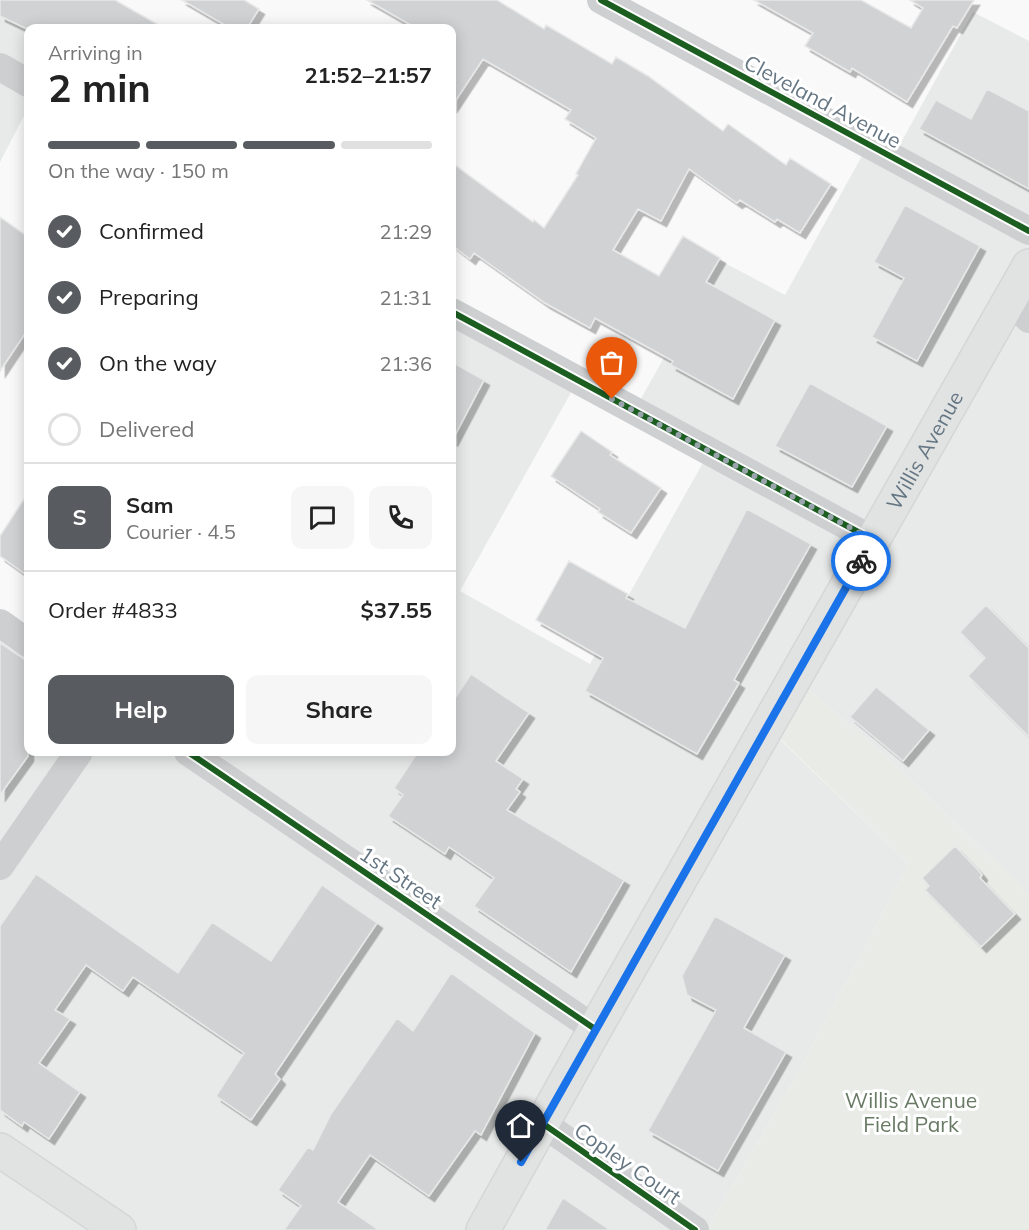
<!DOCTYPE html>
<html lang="en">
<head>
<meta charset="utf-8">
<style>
	:root { --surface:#fff; --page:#f6f6f6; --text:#222; --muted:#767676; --line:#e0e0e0; --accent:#585c60 }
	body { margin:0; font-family:Mulish,sans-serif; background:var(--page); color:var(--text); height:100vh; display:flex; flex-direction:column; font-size:22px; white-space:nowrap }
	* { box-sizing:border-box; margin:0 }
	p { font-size:20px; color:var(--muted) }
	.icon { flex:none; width:33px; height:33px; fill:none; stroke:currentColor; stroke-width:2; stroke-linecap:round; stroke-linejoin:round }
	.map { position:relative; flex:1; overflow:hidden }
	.sheet { position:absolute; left:24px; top:24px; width:432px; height:732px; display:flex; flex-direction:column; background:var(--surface); border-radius:12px; box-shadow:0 3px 15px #0003 }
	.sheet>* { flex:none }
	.pin { position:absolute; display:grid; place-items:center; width:51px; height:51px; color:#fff; margin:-62px -26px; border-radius:50% 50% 50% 0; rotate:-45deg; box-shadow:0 0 6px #0007 }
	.pin .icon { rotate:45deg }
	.courier { position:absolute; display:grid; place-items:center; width:60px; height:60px; margin:-30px; border:4px solid #1a73e8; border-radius:50%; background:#fff; color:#222; box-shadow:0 2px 8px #0007 }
	.headline em { font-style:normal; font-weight:700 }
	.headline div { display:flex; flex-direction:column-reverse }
	.headline { display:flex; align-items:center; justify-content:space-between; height:102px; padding:0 24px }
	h1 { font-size:39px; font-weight:700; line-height:45px }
	.bar { display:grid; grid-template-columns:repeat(4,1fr); gap:9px 6px; align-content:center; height:72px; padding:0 24px }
	.bar i { height:8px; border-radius:4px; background:var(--line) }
	.bar .on { background:var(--accent) }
	.bar p { grid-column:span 4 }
	.line { display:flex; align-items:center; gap:15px; padding:0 24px; border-top:2px solid var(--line) }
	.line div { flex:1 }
	.round { display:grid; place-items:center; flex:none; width:63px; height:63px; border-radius:12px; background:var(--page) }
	ol { padding:0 24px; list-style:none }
	li { display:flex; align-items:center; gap:18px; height:66px }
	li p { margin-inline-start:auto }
	li .icon { padding:6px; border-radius:50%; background:var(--accent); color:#fff; stroke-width:4 }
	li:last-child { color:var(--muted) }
	li i { width:33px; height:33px; border:3px solid var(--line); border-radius:50% }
	.primary-button { display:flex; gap:12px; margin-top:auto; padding:12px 24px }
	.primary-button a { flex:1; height:69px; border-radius:12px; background:var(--accent); color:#fff; font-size:24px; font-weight:700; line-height:69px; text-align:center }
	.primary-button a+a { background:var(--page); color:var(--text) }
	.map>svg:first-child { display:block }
	.built { fill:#e8e9e9 }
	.green { fill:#e8ebe6 }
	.building { fill:#d0d2d3; stroke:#e8e8e8; stroke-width:1.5; filter:url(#shadow) }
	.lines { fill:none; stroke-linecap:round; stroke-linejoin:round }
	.secondary-casing { stroke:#d5d6d7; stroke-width:36 }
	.street { stroke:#cecfd0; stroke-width:28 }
	.secondary { stroke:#e1e2e2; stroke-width:33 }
	.cycleway-casing { stroke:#fff; stroke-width:10 }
	.cycleway { stroke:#1b5e20; stroke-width:6 }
	.done { stroke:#99a4ac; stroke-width:6; stroke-dasharray:0 10.8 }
	.route { stroke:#1a73e8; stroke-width:8 }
	.labels { text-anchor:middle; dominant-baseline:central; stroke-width:6; stroke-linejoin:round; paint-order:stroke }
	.street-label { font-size:21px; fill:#657683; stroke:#fff }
	.park-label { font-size:21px; fill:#687a64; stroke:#fff }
</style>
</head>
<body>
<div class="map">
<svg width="1029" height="1230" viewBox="0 0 1029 1230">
	<defs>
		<filter id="shadow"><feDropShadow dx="5.5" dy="5.5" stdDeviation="0" flood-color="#0004"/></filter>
	</defs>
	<rect width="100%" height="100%" fill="#f9f9f9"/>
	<path class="built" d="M0 0H84L69 28H28V108L0 162Z
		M973 12 1029 41V895L888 758 795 678 767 727 909 864 797 1075 707 1230H0V623L28 643V752H452V312L578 380 460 591 590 664 709 452 634 411 719 260 785 295 868 145 893 157Z"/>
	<path class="green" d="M795 678 888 758 1029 895V1230H707L797 1075 909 864 767 726Z"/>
	<path class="building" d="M0 0H115L164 28H25L0 16Z
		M182 0H244L259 9 247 28H230Z
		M367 0H497L544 29 546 25 612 64 616 57 648 76 723 131 728 124 786 165 790 158 831 184 800 233 777 219 775 222 740 200 737 203 689 169 661 221 638 209 613 250 659 276 683 236 720 258 706 282 775 320 733 399 671 365 673 361 595 318 590 328 545 303 474 253 470 259 452 245V163L533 222 534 220 544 228 578 175 576 174 596 138 565 119 571 110 483 59 452 106V28H416Z
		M754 0H861L911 28 923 8 910 0H974L957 28 953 26 907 102 852 68 850 72 805 46 813 33Z
		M987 89 1029 111V189L919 129 936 100 971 119Z
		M905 205 980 246 917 361 872 337 904 278 874 262Z
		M0 217 28 237V329L0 371Z
		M452 362 484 380 452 441Z
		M810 383 887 426 852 487 775 446Z
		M581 431 612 452 610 455 661 488 631 533 598 512 600 509 551 476Z
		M28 493V576L0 556V536Z
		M747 509 811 544 734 680 739 683 697 754 585 691 603 658 536 620 569 561 628 594 626 598 685 628Z
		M986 605 1029 648V737L968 676 985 658 960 632Z
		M0 643 28 662V756L0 795Z
		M471 674 529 713 496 761 523 779 516 789 520 792 507 810 624 880 571 972 474 906 494 878 449 847 445 854 388 816 403 795 394 788 418 752H452V703Z
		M876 687 929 730 903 761 850 717Z
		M955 846 978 870 982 875 980 878 1015 914 981 947 925 890 929 886 922 878Z
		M36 874 178 973 212 922 271 961 322 885 377 923 275 1074 280 1079 251 1120 216 1096 244 1053 133 977 123 991 86 965 55 1010 70 1019 39 1063 80 1092 49 1139 24 1122 22 1126 0 1110V926Z
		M715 916 785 955 744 1028 786 1052 718 1171 648 1131 716 1010 687 995 682 976Z
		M451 973 535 1033 481 1135 475 1131 429 1196 370 1155 338 1202 379 1230H284L301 1206 278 1190 308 1147 313 1150 331 1114 397 1018 413 1031Z
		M563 1198 610 1230H545Z"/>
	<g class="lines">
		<g class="secondary-casing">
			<g id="secondary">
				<path d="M0 1150 119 1230"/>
				<path id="s1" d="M483 1230 595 1029 1029 266"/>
			</g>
		</g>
		<path class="street" d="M601 0 1029 231
			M0 67 28 83
			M1010 300 1029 319
			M452 312 873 540
			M0 623 28 643
			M188 752 595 1029
			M0 866 79 752
			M542 1123 695 1230"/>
		<use href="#secondary" class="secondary"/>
		<g class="cycleway-casing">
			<path id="cycleway" d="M601 0 1029 231
				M452 312 873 540
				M188 752 595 1029
				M542 1123 695 1230"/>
		</g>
		<use href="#cycleway" class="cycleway"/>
	</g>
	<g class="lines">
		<path class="done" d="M612 399 873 540 861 561"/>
		<path class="route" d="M521 1162 861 561"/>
	</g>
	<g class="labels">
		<g class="street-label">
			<text transform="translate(823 101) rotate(28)">Cleveland Avenue</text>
			<text stroke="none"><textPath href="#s1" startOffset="896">Willis Avenue</textPath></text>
			<text transform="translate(401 877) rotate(34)">1st Street</text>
			<text transform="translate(628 1163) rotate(35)">Copley Court</text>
		</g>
		<g class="park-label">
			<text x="911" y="1100">Willis Avenue<tspan x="911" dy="24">Field Park</tspan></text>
		</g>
	</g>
</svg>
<div class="pin" style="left:612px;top:399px;background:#ea580c"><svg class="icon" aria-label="bag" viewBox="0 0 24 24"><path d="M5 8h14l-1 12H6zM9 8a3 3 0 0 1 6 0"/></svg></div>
<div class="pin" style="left:521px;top:1162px;background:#1f2937"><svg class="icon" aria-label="home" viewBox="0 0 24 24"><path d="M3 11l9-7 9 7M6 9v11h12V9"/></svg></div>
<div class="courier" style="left:861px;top:561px"><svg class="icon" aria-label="bike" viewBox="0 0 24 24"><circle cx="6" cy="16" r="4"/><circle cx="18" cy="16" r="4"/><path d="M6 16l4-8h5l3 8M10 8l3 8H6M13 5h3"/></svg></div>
<section class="sheet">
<div class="headline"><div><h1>2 min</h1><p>Arriving in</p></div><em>21:52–21:57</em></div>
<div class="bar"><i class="on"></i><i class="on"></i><i class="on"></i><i></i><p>On the way · 150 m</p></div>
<ol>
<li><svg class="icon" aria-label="check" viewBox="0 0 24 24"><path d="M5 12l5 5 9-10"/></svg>Confirmed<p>21:29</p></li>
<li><svg class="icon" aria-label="check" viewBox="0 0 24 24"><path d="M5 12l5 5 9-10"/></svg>Preparing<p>21:31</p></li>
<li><svg class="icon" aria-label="check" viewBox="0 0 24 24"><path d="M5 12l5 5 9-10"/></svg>On the way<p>21:36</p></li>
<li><i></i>Delivered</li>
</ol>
<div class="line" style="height:108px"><b class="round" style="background:var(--accent);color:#fff">S</b><div><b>Sam</b><p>Courier · 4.5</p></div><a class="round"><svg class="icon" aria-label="chat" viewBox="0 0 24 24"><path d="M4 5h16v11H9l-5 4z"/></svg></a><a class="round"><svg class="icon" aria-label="phone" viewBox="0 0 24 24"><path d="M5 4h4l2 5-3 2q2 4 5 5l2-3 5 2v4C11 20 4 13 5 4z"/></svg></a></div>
<div class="line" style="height:78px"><div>Order #4833</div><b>$37.55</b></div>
<div class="primary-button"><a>Help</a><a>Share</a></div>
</section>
</div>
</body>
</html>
